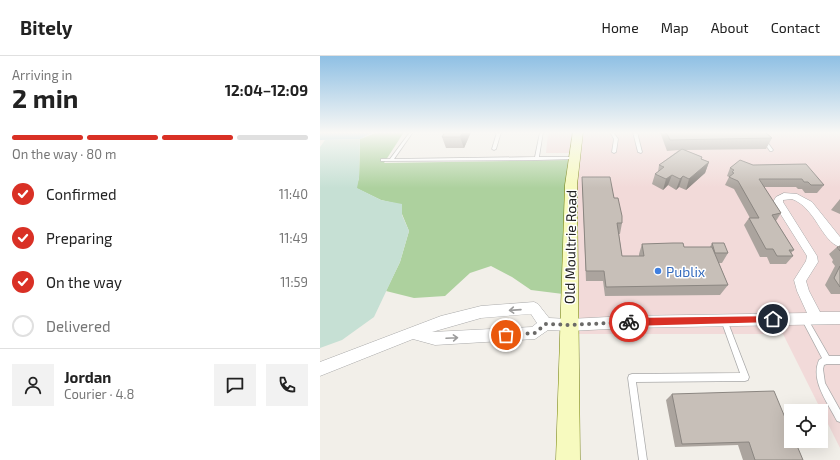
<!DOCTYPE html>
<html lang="en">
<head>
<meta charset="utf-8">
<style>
	:root { --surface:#fff; --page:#f2f2f2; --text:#222; --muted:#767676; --line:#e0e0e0; --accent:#d93025 }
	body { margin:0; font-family:"Exo 2",sans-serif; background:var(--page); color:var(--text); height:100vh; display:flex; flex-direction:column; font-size:15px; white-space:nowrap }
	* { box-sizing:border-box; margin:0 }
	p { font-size:13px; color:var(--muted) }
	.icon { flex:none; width:22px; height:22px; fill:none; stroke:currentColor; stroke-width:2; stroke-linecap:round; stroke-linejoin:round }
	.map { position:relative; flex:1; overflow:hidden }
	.details { display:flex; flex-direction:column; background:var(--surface); width:320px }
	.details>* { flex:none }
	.tools { position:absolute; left:464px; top:348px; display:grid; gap:8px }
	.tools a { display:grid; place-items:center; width:44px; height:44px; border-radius:0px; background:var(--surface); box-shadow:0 4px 16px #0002; font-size:20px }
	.pin { position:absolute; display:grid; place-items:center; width:34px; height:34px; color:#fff; margin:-17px; border:2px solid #fff; border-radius:50%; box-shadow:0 1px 4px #0007 }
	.courier { position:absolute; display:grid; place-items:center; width:40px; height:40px; margin:-20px; border:3px solid #d93025; border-radius:50%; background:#fff; color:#222; box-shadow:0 1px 5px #0007 }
	.headline em { font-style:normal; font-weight:700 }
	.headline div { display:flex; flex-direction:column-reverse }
	.headline { display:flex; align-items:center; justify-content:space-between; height:68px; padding:0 12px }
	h1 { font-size:26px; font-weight:700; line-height:30px }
	.bar { display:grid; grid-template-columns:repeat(4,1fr); gap:6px 4px; align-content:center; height:48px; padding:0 12px }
	.bar i { height:5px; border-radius:3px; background:var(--line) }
	.bar .selected { background:var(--accent) }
	.bar p { grid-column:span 4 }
	.line { display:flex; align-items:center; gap:10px; padding:0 12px; border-top:1px solid var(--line) }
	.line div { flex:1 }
	.round { display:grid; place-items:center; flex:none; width:42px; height:42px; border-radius:0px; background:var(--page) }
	ol { padding:0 12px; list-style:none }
	li { display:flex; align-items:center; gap:12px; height:44px }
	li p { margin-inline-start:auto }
	li .icon { padding:4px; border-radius:50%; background:var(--accent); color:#fff; stroke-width:4 }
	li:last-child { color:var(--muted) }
	li i { width:22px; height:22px; border:2px solid var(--line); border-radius:50% }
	header { display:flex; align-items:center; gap:24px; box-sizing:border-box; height:56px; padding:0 20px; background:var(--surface); border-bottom:1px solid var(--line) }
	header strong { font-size:19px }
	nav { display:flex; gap:22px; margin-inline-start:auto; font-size:14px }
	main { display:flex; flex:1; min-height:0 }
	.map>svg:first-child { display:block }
	.commercial { fill:#f2dad9 }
	.forest { fill:#add19e }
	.wetland { fill:#c6e0d4 }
	.water { fill:#aad3df }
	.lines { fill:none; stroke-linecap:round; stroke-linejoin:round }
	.service-casing { stroke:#a9a9a9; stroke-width:1.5 }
	.minor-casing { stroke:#a9a9a9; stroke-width:1 }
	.secondary-casing { stroke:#707d05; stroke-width:1 }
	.service { fill:#fff; fill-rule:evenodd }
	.minor { fill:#fff; fill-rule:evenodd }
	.secondary { fill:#f7fabf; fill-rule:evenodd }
	.wall { fill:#aba49e }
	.shaded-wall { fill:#8b8681 }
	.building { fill:#c7bfb8; stroke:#8b8681 }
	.oneway { stroke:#9c9c9c }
	.route { fill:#d93025 }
	.done { stroke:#6b6a68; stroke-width:4; stroke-dasharray:0 7.2 }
	.shop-dot { fill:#3f7fe0; stroke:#fff; stroke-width:1.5 }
	.labels { text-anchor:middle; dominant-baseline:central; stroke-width:3; stroke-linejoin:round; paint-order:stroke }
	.street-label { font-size:14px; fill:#222; stroke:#fff }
	.shop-label { font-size:14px; fill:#366cbe; stroke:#fff; text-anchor:start }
</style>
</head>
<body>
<header>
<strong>Bitely</strong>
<nav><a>Home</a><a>Map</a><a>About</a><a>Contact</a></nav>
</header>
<main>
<section class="details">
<div class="headline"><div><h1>2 min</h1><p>Arriving in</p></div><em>12:04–12:09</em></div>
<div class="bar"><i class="selected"></i><i class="selected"></i><i class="selected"></i><i></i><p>On the way · 80 m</p></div>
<ol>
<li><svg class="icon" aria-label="check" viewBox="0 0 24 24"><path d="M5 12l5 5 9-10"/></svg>Confirmed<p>11:40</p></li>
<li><svg class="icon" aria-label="check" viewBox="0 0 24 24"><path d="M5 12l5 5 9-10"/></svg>Preparing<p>11:49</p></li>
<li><svg class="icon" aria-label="check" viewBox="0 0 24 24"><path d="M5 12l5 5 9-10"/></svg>On the way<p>11:59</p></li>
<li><i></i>Delivered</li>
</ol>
<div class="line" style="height:72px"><a class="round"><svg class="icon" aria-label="person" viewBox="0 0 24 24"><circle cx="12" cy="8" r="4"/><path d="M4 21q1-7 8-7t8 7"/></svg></a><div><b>Jordan</b><p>Courier · 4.8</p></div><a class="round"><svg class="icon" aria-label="chat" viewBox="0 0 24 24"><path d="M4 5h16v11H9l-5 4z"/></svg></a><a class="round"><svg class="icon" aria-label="phone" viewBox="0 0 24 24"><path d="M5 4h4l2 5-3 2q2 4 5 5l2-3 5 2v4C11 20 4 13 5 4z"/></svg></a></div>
</section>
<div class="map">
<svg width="520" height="404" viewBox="0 0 520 404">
	<rect width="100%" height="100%" fill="#f2efe9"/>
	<path class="commercial" d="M228 76H255L251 97H226Z
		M264 76H520V392L463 278H255L257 104Z"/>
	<path class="forest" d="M58 76H84L64 107 250 104 243 238 211 234 192 221 171 210 150 217 125 240 94 242 66 235 80 206 89 175 82 158V149L61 144 36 132 39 122 40 83Z"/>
	<path class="wetland" d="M40 83 39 122 37 132 61 144 82 148V159L89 175 80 206 54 261 22 284 0 292V91L5 84Z"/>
	<path class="water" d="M0 76H54L40 83 0 84Z"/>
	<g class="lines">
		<g class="service-casing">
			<path id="service" d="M90 76H93L74 103 215 101 220 76H223L219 101H253L255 102 253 103 217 104 61 105V103H70Z
				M177 76H181L176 93 174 94 172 93Z
				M290 76H293L298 83 296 96 294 97 292 96 294 83Z
				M313 76H317L322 96 321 97 318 96Z
				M430 76H434L445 83 453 94 452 95H450L443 85Z
				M484 259 486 260 509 300H520V308H507L504 309 503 313 505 327 520 354V366L517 365C508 347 490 325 499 304L502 302 481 262 482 260Z
				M404 261 406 262 407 264 429 321 428 324 425 325 316 326 327 404H319L308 322 309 319 312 318 420 317 401 264 402 262Z"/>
		</g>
		<g class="minor-casing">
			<path id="minor" d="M464 137 477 138 492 146 520 181V191C501 185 496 152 472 143L463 144V146L497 200 498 206 486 225 489 235 500 256H520V268L308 272 249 275 228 274 215 283 115 289 93 283 0 320V306L121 260 161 250 214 246 218 248 229 262 249 263 308 260 487 257 477 235 474 224 486 205 487 200 453 146 456 141ZM211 258 217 267 212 271 112 276 161 262Z"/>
		</g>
		<g class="secondary-casing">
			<path id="secondary" d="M253 76H263L257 129 260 404H236L245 129Z"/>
		</g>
		<use href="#service" class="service"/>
		<use href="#minor" class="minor"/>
		<use href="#secondary" class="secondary"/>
	</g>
	<path class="wall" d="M125 76H151L144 92H126L122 81Z
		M340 76H445L452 82 446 93 365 94 382 101V103L389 106 385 117 366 134 359 131 356 134 348 129 343 134 332 128 335 118 338 116 339 109 359 94 347 95Z
		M433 109 504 129 497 137H485L482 133H478L476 131H444L461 157 456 165 474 194 471 197 473 200 466 208H450L447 201H440L424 169 429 162H430L414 133 405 129 409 121 407 120 410 112Z
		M262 121 302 167 300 178H299L302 200H319V198L322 188 364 191H390L392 187 408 197 402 207H399L408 229 400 239 285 240 283 225H266Z
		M520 143V158L511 154Z
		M520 189V238H511L505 229 515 210 512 206 513 204 509 198 517 191H518Z
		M352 338 483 404H423L418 389 355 391 346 344Z"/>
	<path class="shaded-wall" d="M143 76H151L144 92 140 81Z
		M389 106 385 117 366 134 369 123Z
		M352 119 348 129 343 134 346 123Z
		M363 120 359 131 356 134 360 123Z"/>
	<path class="building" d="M125 76H143L140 81H122Z
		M346 76H445L452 82 350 84Z
		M362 93 382 101 381 103 389 106 369 123 363 120 360 123 352 119 346 123 335 118 344 111 339 109Z
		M420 104 433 109 486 108 504 129H491L488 126H484L482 123H439L461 157 452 159 474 194H469L473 200H457L453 193H446L429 162H439L418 125 409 121 414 117 412 116 414 114 410 112Z
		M262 121H290L294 142H298L302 160V167H297L302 200H324L322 188 353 187H363L364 191H392L408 229 286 231 284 215H266Z
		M392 187H404L408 197H395Z
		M517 191H520V195Z
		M520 210V231L514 222Z
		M454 335 471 376V385H475L483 404H435L429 386 362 388 352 338Z"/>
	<defs><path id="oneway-shaft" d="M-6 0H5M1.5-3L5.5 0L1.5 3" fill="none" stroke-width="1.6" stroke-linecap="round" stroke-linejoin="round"/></defs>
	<g class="oneway">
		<use href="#oneway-shaft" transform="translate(195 254) rotate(176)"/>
		<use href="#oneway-shaft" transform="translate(132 282) rotate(-3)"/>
	</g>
	<linearGradient id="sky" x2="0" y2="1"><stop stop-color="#8fc0e4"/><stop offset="0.58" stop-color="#f9f8f5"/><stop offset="1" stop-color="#f9f8f5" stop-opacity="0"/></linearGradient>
	<rect width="520" height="132" fill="url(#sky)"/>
	<path class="route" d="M453 260 457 263 453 266 309 270 306 266 309 262Z"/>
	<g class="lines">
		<path class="done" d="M186 279 215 277 226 268 249 269 309 266"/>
	</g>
	<circle class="shop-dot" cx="338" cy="215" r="4"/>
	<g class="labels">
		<g class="street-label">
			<text transform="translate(250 191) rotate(-89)">Old Moultrie Road</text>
		</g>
		<g class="shop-label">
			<text x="346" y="215">Publix</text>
		</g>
	</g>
</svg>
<div class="tools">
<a><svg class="icon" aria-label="locate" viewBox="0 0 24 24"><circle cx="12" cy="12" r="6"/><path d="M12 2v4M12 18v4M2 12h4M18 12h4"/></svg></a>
</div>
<div class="pin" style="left:186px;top:279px;background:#ea580c"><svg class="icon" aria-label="bag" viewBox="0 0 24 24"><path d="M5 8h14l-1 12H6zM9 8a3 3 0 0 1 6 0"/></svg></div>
<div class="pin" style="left:453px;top:263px;background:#1f2937"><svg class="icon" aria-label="home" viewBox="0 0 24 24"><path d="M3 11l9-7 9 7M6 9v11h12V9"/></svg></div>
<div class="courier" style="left:309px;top:266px"><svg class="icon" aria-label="bike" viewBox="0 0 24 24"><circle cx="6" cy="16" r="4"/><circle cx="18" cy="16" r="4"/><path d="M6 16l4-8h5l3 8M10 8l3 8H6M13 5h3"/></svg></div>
</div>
</main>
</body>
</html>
